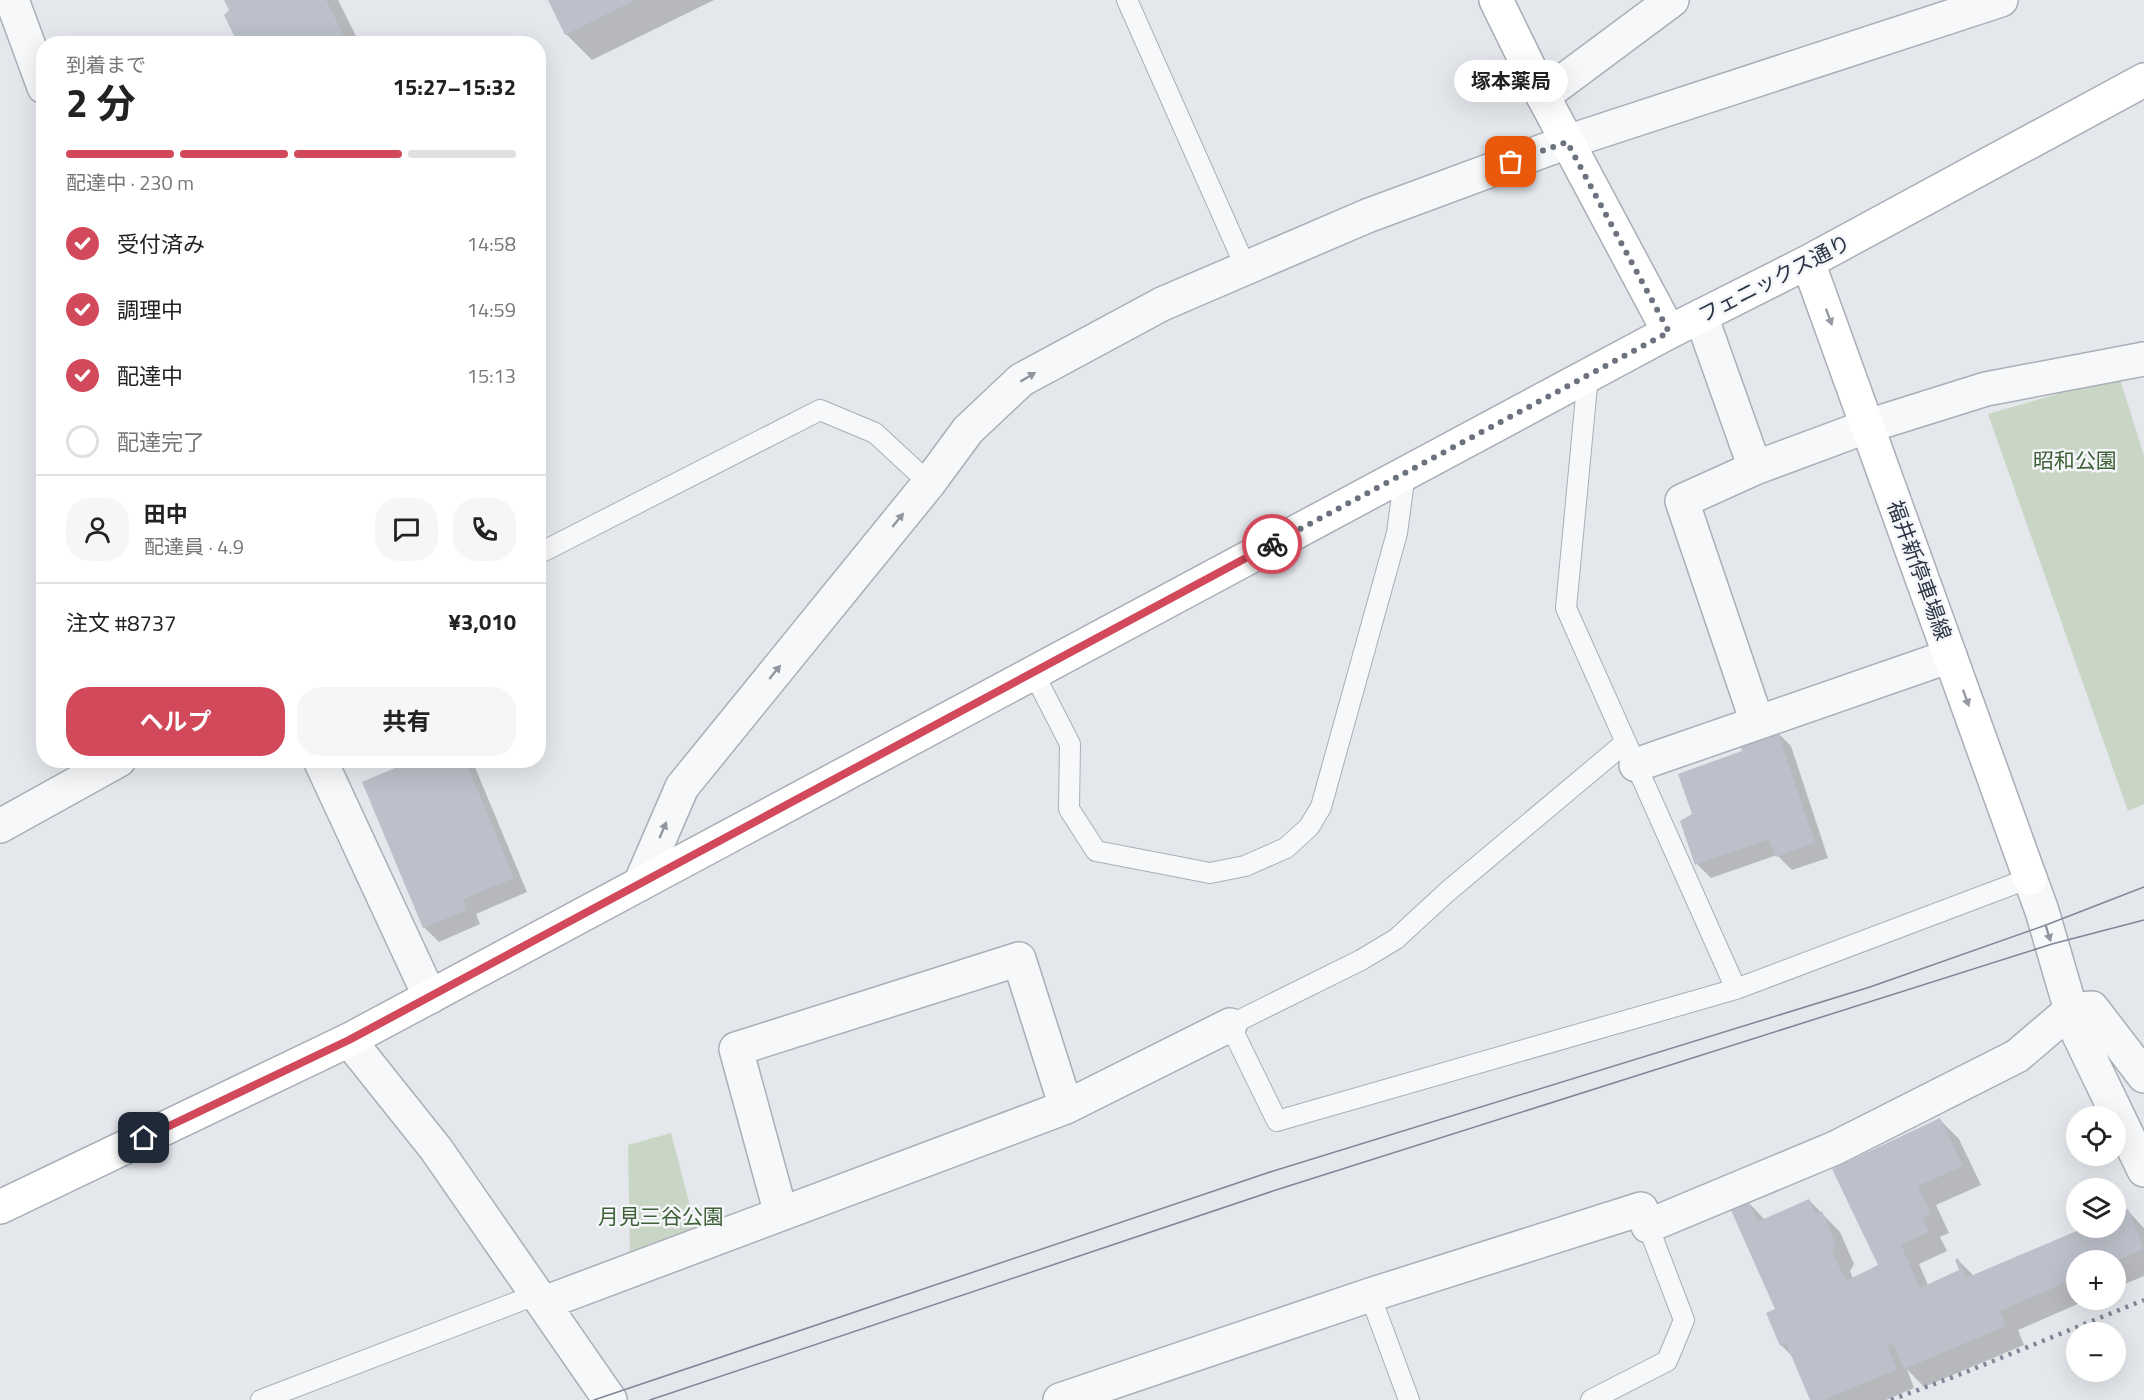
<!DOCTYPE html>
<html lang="ja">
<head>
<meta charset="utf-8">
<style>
	:root { --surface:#fff; --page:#f6f6f6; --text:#222; --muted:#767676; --line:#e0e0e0; --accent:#d1495b }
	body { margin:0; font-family:"Titillium Web","Noto Sans JP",sans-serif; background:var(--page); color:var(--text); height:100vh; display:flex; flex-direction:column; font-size:22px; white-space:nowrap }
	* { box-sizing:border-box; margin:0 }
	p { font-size:20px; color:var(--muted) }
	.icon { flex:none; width:33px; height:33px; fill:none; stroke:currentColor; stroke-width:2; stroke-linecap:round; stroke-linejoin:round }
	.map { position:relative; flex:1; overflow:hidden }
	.details { position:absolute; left:36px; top:36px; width:510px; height:732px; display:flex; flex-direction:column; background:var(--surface); border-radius:24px; box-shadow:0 6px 24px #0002 }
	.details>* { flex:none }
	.fabs { position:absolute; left:2066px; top:1106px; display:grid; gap:12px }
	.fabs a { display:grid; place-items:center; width:60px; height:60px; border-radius:50%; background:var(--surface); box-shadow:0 6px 24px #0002; font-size:30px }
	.pin { position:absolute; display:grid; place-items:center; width:51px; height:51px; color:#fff; margin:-26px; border-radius:12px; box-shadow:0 3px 9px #0006 }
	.courier { position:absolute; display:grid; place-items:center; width:60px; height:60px; margin:-30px; border:4px solid #d1495b; border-radius:50%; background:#fff; color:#222; box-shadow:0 2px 8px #0007 }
	.bubble { position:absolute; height:42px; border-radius:21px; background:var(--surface); box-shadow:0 6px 24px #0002; font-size:20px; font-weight:700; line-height:42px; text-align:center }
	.headline em { font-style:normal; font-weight:700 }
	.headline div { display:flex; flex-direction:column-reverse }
	.headline { display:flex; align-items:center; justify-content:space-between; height:102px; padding:0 30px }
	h1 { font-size:39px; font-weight:700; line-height:45px }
	.bar { display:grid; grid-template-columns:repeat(4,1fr); gap:9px 6px; align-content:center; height:72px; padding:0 30px }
	.bar i { height:8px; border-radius:4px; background:var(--line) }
	.bar .active { background:var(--accent) }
	.bar p { grid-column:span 4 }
	.line { display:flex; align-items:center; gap:15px; padding:0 30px; border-top:2px solid var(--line) }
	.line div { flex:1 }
	.round { display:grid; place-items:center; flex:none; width:63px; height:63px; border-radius:24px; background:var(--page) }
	ol { padding:0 30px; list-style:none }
	li { display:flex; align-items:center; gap:18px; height:66px }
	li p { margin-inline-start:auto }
	li .icon { padding:6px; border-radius:50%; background:var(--accent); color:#fff; stroke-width:4 }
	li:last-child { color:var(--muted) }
	li i { width:33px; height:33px; border:3px solid var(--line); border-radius:50% }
	.cta { display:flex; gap:12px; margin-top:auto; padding:12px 30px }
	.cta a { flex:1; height:69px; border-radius:24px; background:var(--accent); color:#fff; font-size:24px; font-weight:700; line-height:69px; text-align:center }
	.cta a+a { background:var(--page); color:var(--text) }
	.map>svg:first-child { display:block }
	.green { fill:#c9d6c5 }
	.shadow { fill:#0003 }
	.building { fill:#bbc0ca }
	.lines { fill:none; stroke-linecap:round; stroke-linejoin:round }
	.lane-casing { stroke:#a9aeb7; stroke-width:22 }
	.street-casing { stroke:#a9aeb7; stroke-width:36 }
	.secondary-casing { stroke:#a9aeb7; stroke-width:36 }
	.lane { stroke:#f7f8fa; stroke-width:20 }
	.street { stroke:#f7f8fa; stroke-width:33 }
	.secondary { stroke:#fff; stroke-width:33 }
	.tram { stroke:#7d8696; stroke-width:1.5 }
	.rail { stroke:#7d8696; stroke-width:4.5; stroke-dasharray:3 6; stroke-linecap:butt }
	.oneway { fill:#959aa2 }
	.oneway2 { fill:#9196a0 }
	.done { stroke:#6c737f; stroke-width:6; stroke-dasharray:0 10.8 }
	.route { stroke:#d1495b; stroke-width:8 }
	.labels { text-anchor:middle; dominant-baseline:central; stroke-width:5; stroke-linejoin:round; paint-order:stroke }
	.street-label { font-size:21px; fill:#2b3445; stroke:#f4f6f9 }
	.park-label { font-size:21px; fill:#3f6138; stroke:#f4f6f9 }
</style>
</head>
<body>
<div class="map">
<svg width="2144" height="1400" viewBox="0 0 2144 1400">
	<rect width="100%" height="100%" fill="#e4e7ec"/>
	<path class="green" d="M2119 376 2144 456V804L2128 811 1988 414Z
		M671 1133 698 1236 630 1263 628 1145Z"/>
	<path class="shadow" d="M226 0H338L360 44H240L231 11Z
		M549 0H714L592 60 566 34Z
		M1777 732 1791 746 1828 858 1792 870 1777 855 1711 878 1697 864 1694 815 1744 752Z
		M417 760H472L527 892 476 914 480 924 439 942 424 927Z
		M1940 1120 1959 1139 1981 1185 1936 1205 1949 1233 1940 1237 1947 1251 1919 1264 1928 1285 1961 1270 1958 1260 1974 1276 2090 1227H2115V1216L2128 1211 2144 1228V1276L2115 1288V1260H2076V1299H2089L2018 1330 2024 1345 1924 1387 1907 1369 1914 1388 1886 1400H1812L1793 1357 1781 1345 1777 1310 1748 1202 1765 1220 1809 1200 1840 1232 1854 1264 1850 1271 1853 1279 1880 1266Z"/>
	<path class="building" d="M224 0H326L348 44H238L224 15 229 10Z
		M548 0H636L565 35Z
		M1777 730 1815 843 1776 857 1769 839 1695 865 1680 821 1692 814 1678 774 1742 751 1739 743Z
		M414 760H465L514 878 463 899 467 910 423 928 362 782Z
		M1940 1118 1963 1166 1918 1186 1931 1214 1923 1218 1929 1232 1901 1245 1920 1288 1959 1270 1955 1260 1958 1258 1966 1278 2086 1227H2115V1215L2128 1209 2144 1249 2115 1261 2076 1260V1278L2000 1311 2006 1326 1904 1369 1893 1343 1887 1346 1897 1369 1824 1400H1810L1786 1343 1780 1346 1766 1313 1775 1309 1730 1208 1748 1200 1757 1222 1809 1199 1816 1214 1822 1211 1836 1245 1832 1251 1846 1281 1878 1265 1832 1169Z"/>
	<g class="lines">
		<g class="lane-casing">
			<path id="lane" d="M1127 0 1246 268
				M1588 375 1566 608 1736 989
				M538 554 820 410 875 433 929 483
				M1033 672 1070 744 1069 809 1096 851 1210 873 1245 866 1286 848 1309 827 1321 807 1397 533 1405 473
				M1626 742 1447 892 1396 939 1361 960 1230 1025 1277 1121 1736 989 2030 878
				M1370 1295 1409 1400
				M261 1400 538 1294
				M1591 1400 1667 1361 1684 1320 1648 1226"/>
		</g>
		<g class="street-casing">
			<path id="street" d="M12 0 44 87
				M1543 96 1672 0
				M1701 316 1755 468
				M1757 722 1682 501 1755 468 1868 426 1986 389 2144 359
				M320 760 430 997
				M1636 765 1950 656
				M0 826 119 760
				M2030 878 2042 911 2077 1031 2144 1170
				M640 884 682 787 929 483 968 430 1021 380 1162 304 1367 216 1567 142 2001 0
				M349 1040 436 1149 610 1400
				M781 1214 736 1049 1019 959 1066 1107
				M544 1303 1066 1107 1230 1025
				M1060 1400 1370 1295 1641 1209 1648 1226 1835 1148 2017 1056 2071 1010 2092 1008 2144 1076"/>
		</g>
		<g class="secondary-casing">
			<path id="secondary" d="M1496 0 1543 96 1669 332
				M1808 262 2030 878
				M0 1207 349 1040 1669 332 1808 262 2144 80"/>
		</g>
		<use href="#lane" class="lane"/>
		<use href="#street" class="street"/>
		<use href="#secondary" class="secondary"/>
		<path class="tram" d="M594 1400 1270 1172 1870 987 2046 925 2144 887
			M650 1400 1276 1190 2052 944 2144 920"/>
		<path class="rail" d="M1891 1400 1961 1374 2144 1300"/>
	</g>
	<defs><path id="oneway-solid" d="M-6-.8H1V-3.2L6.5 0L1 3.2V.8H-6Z" transform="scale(1.5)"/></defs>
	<g class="oneway">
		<use href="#oneway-solid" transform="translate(1829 317) rotate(70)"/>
		<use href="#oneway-solid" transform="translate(1966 698) rotate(70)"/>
	</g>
	<g class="oneway2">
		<use href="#oneway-solid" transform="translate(1028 377) rotate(-31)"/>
		<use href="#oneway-solid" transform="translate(898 520) rotate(-51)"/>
		<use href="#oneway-solid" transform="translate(775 672) rotate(-51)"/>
		<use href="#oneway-solid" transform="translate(663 830) rotate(-67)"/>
		<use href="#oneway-solid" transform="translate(2048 933) rotate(73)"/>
	</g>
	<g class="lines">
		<path class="done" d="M1272 544 1669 332 1567 142 1511 162"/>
		<path class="route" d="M144 1138 349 1040 1272 544"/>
	</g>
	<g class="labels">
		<g class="street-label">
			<text transform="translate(1774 278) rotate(-27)">フェニックス通り</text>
			<text transform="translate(1920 570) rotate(70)">福井新停車場線</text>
		</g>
		<g class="park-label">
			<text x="2075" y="460">昭和公園</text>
			<text x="661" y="1216">月見三谷公園</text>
		</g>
	</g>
</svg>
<div class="fabs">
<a><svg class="icon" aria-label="locate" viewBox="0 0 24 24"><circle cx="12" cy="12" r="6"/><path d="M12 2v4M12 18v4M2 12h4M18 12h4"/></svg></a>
<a><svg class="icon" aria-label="layers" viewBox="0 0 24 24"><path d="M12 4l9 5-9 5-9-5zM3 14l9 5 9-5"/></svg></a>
<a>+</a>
<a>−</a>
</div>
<div class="pin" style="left:1511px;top:162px;background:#ea580c"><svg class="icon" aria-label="bag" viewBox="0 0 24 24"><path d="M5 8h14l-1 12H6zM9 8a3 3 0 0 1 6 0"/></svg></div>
<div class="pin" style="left:144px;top:1138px;background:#1f2937"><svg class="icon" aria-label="home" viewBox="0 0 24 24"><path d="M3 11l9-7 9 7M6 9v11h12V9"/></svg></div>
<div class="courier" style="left:1272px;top:544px"><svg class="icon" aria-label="bike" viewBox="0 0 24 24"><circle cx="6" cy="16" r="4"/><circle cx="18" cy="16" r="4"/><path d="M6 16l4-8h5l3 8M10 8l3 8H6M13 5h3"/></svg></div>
<div class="bubble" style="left:1454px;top:60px;width:114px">塚本薬局</div>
<section class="details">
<div class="headline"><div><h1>2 分</h1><p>到着まで</p></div><em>15:27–15:32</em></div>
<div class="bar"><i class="active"></i><i class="active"></i><i class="active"></i><i></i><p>配達中 · 230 m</p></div>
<ol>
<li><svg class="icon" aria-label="check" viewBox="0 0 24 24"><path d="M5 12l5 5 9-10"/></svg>受付済み<p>14:58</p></li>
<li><svg class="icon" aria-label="check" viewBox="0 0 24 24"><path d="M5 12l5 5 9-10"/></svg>調理中<p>14:59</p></li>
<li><svg class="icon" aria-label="check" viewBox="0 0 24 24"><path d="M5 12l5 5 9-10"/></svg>配達中<p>15:13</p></li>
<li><i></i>配達完了</li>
</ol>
<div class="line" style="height:108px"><a class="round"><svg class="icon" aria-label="person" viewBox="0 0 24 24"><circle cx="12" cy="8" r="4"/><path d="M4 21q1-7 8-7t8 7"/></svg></a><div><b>田中</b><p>配達員 · 4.9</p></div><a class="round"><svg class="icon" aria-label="chat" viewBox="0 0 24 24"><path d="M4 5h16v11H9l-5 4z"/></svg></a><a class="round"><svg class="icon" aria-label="phone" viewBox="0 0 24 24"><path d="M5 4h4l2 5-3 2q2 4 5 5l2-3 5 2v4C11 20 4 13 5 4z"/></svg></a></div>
<div class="line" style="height:78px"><div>注文 #8737</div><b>¥3,010</b></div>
<div class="cta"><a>ヘルプ</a><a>共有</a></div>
</section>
</div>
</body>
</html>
